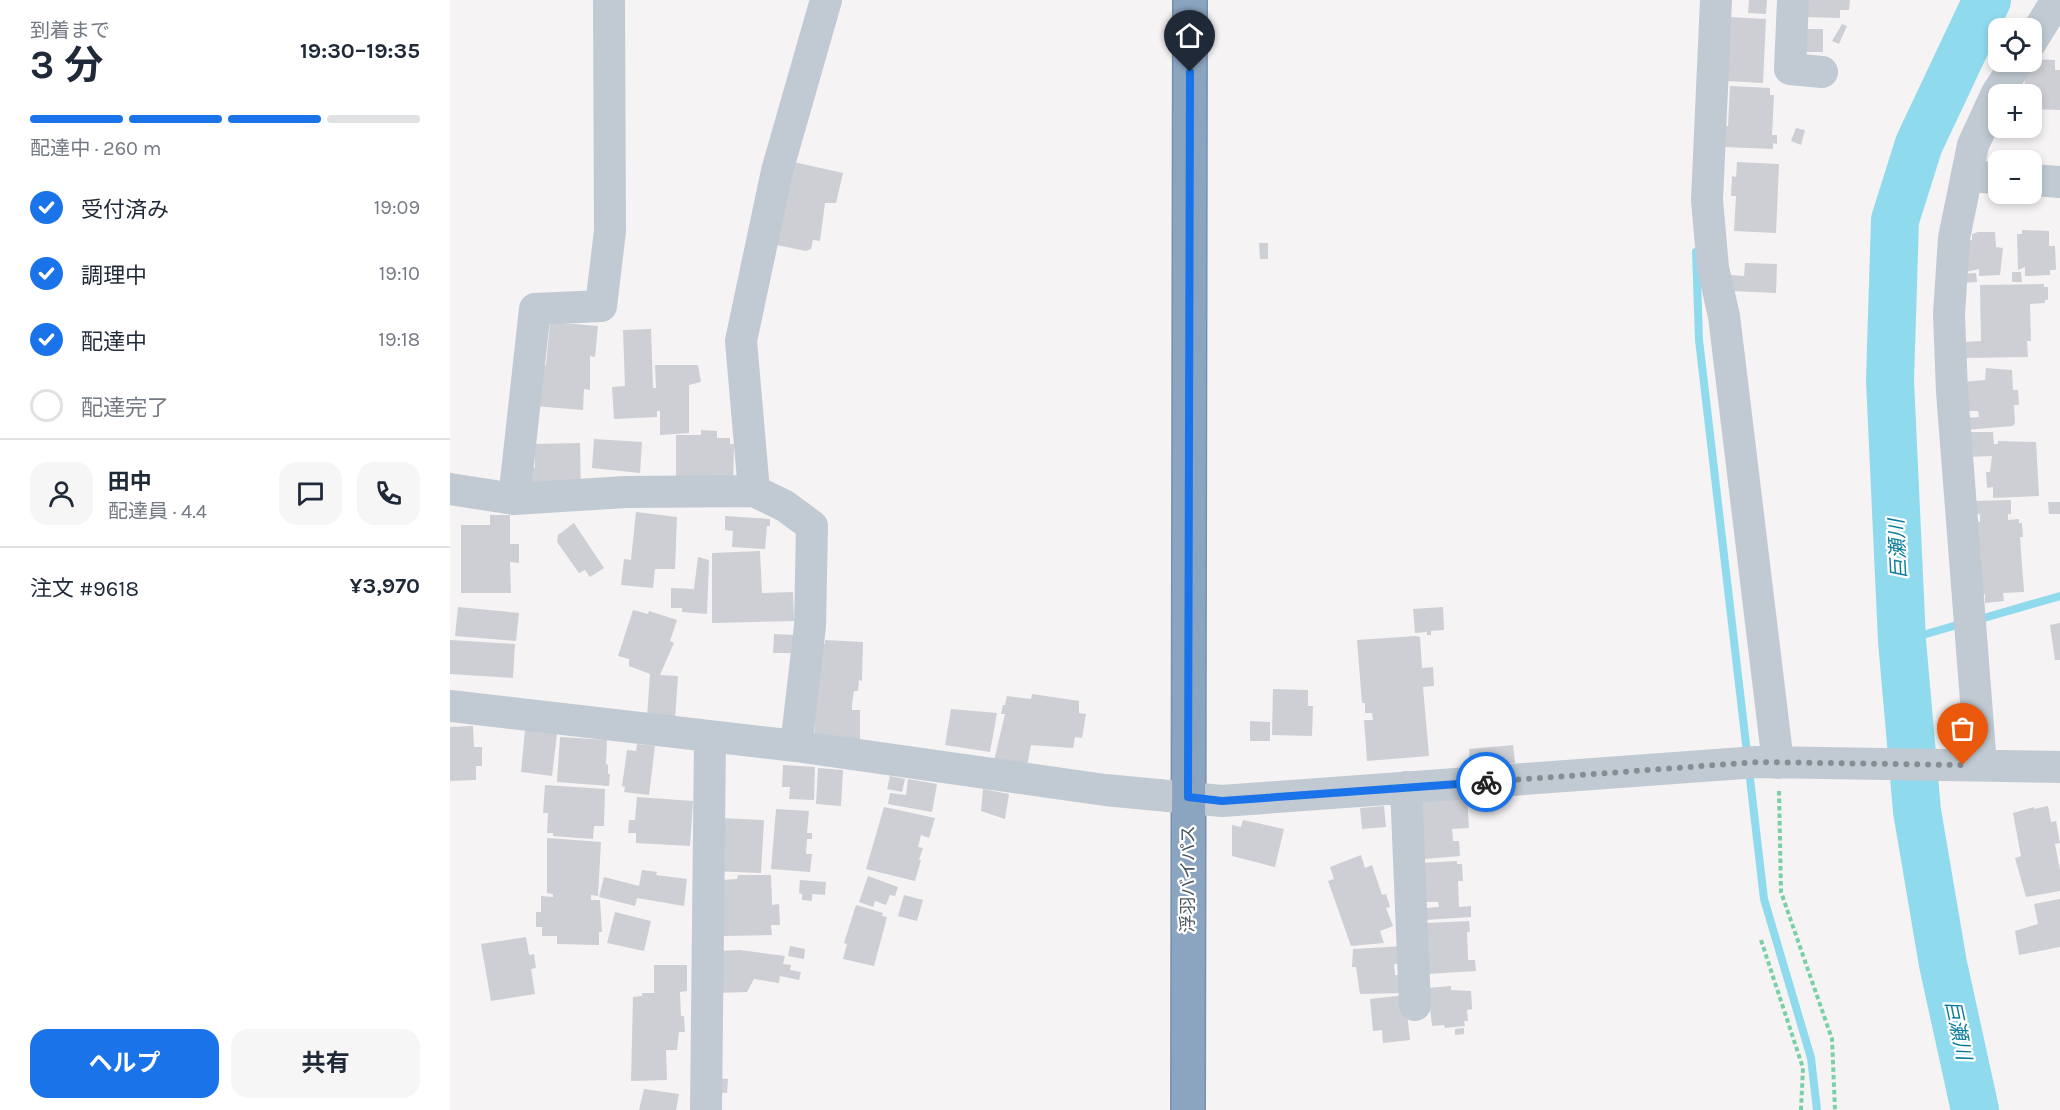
<!DOCTYPE html>
<html lang="ja">
<head>
<meta charset="utf-8">
<style>
	:root { --surface:#fff; --page:#f6f6f7; --text:#1f2937; --muted:#747a83; --line:#e0e1e3; --accent:#1a73e8 }
	body { margin:0; font-family:Karla,"Noto Sans JP",sans-serif; background:var(--page); color:var(--text); height:100vh; display:flex; flex-direction:column; font-size:22px; white-space:nowrap }
	* { box-sizing:border-box; margin:0 }
	p { font-size:20px; color:var(--muted) }
	.icon { flex:none; width:33px; height:33px; fill:none; stroke:currentColor; stroke-width:2; stroke-linecap:round; stroke-linejoin:round }
	.map { position:relative; flex:1; overflow:hidden }
	.drawer { display:flex; flex-direction:column; background:var(--surface); width:450px }
	.drawer>* { flex:none }
	.buttons { position:absolute; left:1538px; top:18px; display:grid; gap:12px }
	.buttons a { display:grid; place-items:center; width:54px; height:54px; border-radius:12px; background:var(--surface); box-shadow:0 3px 9px #0003; font-size:30px }
	.pin { position:absolute; display:grid; place-items:center; width:51px; height:51px; color:#fff; margin:-62px -26px; border-radius:50% 50% 50% 0; rotate:-45deg; box-shadow:0 0 6px #0007 }
	.pin .icon { rotate:45deg }
	.courier { position:absolute; display:grid; place-items:center; width:60px; height:60px; margin:-30px; border:4px solid #1a73e8; border-radius:50%; background:#fff; color:#222; box-shadow:0 2px 8px #0007 }
	.headline em { font-style:normal; font-weight:700 }
	.headline div { display:flex; flex-direction:column-reverse }
	.headline { display:flex; align-items:center; justify-content:space-between; height:102px; padding:0 30px }
	h1 { font-size:39px; font-weight:700; line-height:45px }
	.bar { display:grid; grid-template-columns:repeat(4,1fr); gap:9px 6px; align-content:center; height:72px; padding:0 30px }
	.bar i { height:8px; border-radius:4px; background:var(--line) }
	.bar .selected { background:var(--accent) }
	.bar p { grid-column:span 4 }
	.line { display:flex; align-items:center; gap:15px; padding:0 30px; border-top:2px solid var(--line) }
	.line div { flex:1 }
	.round { display:grid; place-items:center; flex:none; width:63px; height:63px; border-radius:18px; background:var(--page) }
	ol { padding:0 30px; list-style:none }
	li { display:flex; align-items:center; gap:18px; height:66px }
	li p { margin-inline-start:auto }
	li .icon { padding:6px; border-radius:50%; background:var(--accent); color:#fff; stroke-width:4 }
	li:last-child { color:var(--muted) }
	li i { width:33px; height:33px; border:3px solid var(--line); border-radius:50% }
	.action { display:flex; gap:12px; margin-top:auto; padding:12px 30px }
	.action a { flex:1; height:69px; border-radius:18px; background:var(--accent); color:#fff; font-size:24px; font-weight:700; line-height:69px; text-align:center }
	.action a+a { background:var(--page); color:var(--text) }
	main { display:flex; flex:1; min-height:0 }
	.map>svg:first-child { display:block }
	.lines { fill:none; stroke-linecap:round; stroke-linejoin:round }
	.stream { stroke:#90daee; stroke-width:8 }
	.river { stroke:#90daee; stroke-width:48 }
	.building { fill:#cdcfd5 }
	.highway-casing { stroke:#7690ad; stroke-width:36 }
	.path { stroke:#7ad0a6; stroke-width:4; stroke-dasharray:4.5 3; stroke-linecap:butt }
	.minor { stroke:#c1cad2; stroke-width:32 }
	.highway { stroke:#8ba5c1; stroke-width:33 }
	.done { stroke:#868d94; stroke-width:6; stroke-dasharray:0 10.8 }
	.route { stroke:#1a73e8; stroke-width:8 }
	.labels { text-anchor:middle; dominant-baseline:central; stroke-width:4.5; stroke-linejoin:round; paint-order:stroke }
	.street-label { font-size:18px; fill:#4a5661; stroke:#fff }
	.water-label { font-size:20px; font-style:italic; fill:#0c7c9b; stroke:#fff }
</style>
</head>
<body>
<main>
<section class="drawer">
<div class="headline"><div><h1>3 分</h1><p>到着まで</p></div><em>19:30–19:35</em></div>
<div class="bar"><i class="selected"></i><i class="selected"></i><i class="selected"></i><i></i><p>配達中 · 260 m</p></div>
<ol>
<li><svg class="icon" aria-label="check" viewBox="0 0 24 24"><path d="M5 12l5 5 9-10"/></svg>受付済み<p>19:09</p></li>
<li><svg class="icon" aria-label="check" viewBox="0 0 24 24"><path d="M5 12l5 5 9-10"/></svg>調理中<p>19:10</p></li>
<li><svg class="icon" aria-label="check" viewBox="0 0 24 24"><path d="M5 12l5 5 9-10"/></svg>配達中<p>19:18</p></li>
<li><i></i>配達完了</li>
</ol>
<div class="line" style="height:108px"><a class="round"><svg class="icon" aria-label="person" viewBox="0 0 24 24"><circle cx="12" cy="8" r="4"/><path d="M4 21q1-7 8-7t8 7"/></svg></a><div><b>田中</b><p>配達員 · 4.4</p></div><a class="round"><svg class="icon" aria-label="chat" viewBox="0 0 24 24"><path d="M4 5h16v11H9l-5 4z"/></svg></a><a class="round"><svg class="icon" aria-label="phone" viewBox="0 0 24 24"><path d="M5 4h4l2 5-3 2q2 4 5 5l2-3 5 2v4C11 20 4 13 5 4z"/></svg></a></div>
<div class="line" style="height:78px"><div>注文 #9618</div><b>¥3,970</b></div>
<div class="action"><a>ヘルプ</a><a>共有</a></div>
</section>
<div class="map">
<svg width="1610" height="1110" viewBox="0 0 1610 1110">
	<rect width="100%" height="100%" fill="#f5f3f3"/>
	<g class="lines">
		<path class="stream" d="M1246 252 1249 340 1314 899 1361 1058 1367 1110
			M1527 620 1610 596
			M1452 641 1514 623"/>
		<path class="river" d="M1525 1110 1493 964 1467 811 1452 641 1440 380 1445 220 1469 144 1537 0"/>
	</g>
	<path class="building" d="M1299 0H1317L1316 14 1298 13Z
		M1356 0H1400L1399 10H1390V18L1356 17Z
		M1279 17 1316 19 1313 83 1276 81Z
		M1392 24 1397 26 1389 44 1382 41Z
		M1354 29H1373V52H1353Z
		M1584 59 1605 60V70H1610V110L1581 109V94H1560L1562 91H1573L1578 66H1584Z
		M1280 86 1320 88V95H1324L1322 135H1327V144L1323 143V149L1274 147 1275 126H1278Z
		M1346 128 1355 130 1351 145 1341 141Z
		M339 161 393 173 386 203H375L370 241 363 240 361 249 356 251 322 244Z
		M1287 162 1329 164 1326 233 1284 231 1286 196H1281L1282 176 1286 177Z
		M1572 230 1599 231V246H1605L1606 270H1600V275L1575 276V267L1568 270 1567 234H1572Z
		M1528 232H1545L1546 247 1553 248 1550 275 1529 276V269L1516 272 1518 240H1522V234Z
		M809 243H818V259H810Z
		M1295 263 1327 264 1326 293 1281 291V275L1294 276Z
		M1562 272H1571L1572 282H1562Z
		M1526 273 1527 282 1512 283V274Z
		M1594 284V287H1598V300H1595V303L1580 304 1581 341H1577L1578 357 1513 358V342L1531 341 1530 285Z
		M100 322 148 326 145 357 140 356V390L134 389 133 410 84 406 88 365H96Z
		M201 329 203 388H206L205 365H248L251 382 239 385V433L210 435V411H207V417L164 419 162 387 175 386 173 330Z
		M1536 368 1562 370 1563 390H1568L1569 405H1564L1565 423 1563 426 1515 430V418L1529 417 1528 411H1514L1512 382 1535 380Z
		M251 430 267 431V438H280V444H284L283 489 226 488V435H251Z
		M1516 432H1543L1544 444H1548V441L1586 442 1589 496 1543 498V487L1537 488 1536 472H1540L1542 456 1517 457Z
		M144 439 192 442 190 473 142 468Z
		M130 443 131 495H81V468H85L84 444Z
		M1561 500V514H1558V520L1569 519V523H1572L1573 537H1570L1574 592 1553 593 1554 601 1535 603V594H1532L1527 522H1530V514L1523 515 1522 501Z
		M1598 502H1610V514H1599Z
		M186 512 227 517 225 569H205L203 588 171 585 174 559 181 560Z
		M40 515H60V544H69V563L60 562 61 593H11V525H40Z
		M275 516 320 519V526H317L315 549 282 547 283 531 275 530Z
		M124 523 154 568 140 577 135 570 129 573 107 542 108 535Z
		M310 551 312 593 343 592 344 621 262 623V553Z
		M248 557 259 560 257 614 232 612V608H221V588L244 589Z
		M8 607 69 613 66 641 5 636Z
		M993 607 994 630 981 631V635H977V632L965 633 963 609Z
		M183 610 198 614 199 611 227 620 220 641 224 643 210 675 228 676 225 719 197 718 200 674 179 666V659L168 656Z
		M1610 623V660H1605L1600 625Z
		M324 634 344 635 343 653H323Z
		M966 636 970 637 972 668 983 667 984 686 973 687 979 756 917 761 914 720H923L922 713H915V703H912L907 640Z
		M0 640 65 644 63 678 0 674Z
		M375 640 413 642 412 681 409 680 408 691H404L402 704V710H410V740L364 739 368 644H375Z
		M823 689 858 690V706H863L862 736 822 735Z
		M582 694 629 701V713L636 714 632 738 625 737 623 748 581 745 577 767 544 761 555 714H551L553 705H555L557 696 581 699Z
		M501 709 547 713 540 752 495 745Z
		M800 721 820 722V741H800Z
		M23 726 24 747H32V766H26V780L0 781V727Z
		M75 730 107 734 102 776 71 772Z
		M110 737 157 740 156 764 158 765V774H160L159 786 107 782Z
		M187 744 205 746 199 795 174 792 175 787 172 786 177 750 186 751Z
		M1063 745 1065 763 1020 766 1019 749Z
		M333 765 365 767 364 800 339 799 340 787H332Z
		M368 768 393 770 391 806 366 804Z
		M440 776 455 779 452 792 437 789Z
		M458 779 487 784 482 812 438 804 440 793 456 795Z
		M95 785 155 789 154 826H144L143 839 103 836V833H97L98 813H93Z
		M533 789 559 794 555 819 531 811Z
		M187 797 243 801 240 846 186 843V833H178L179 820H185Z
		M1017 798 1019 828 1002 829 1003 841H1009L1010 856 974 859 972 800Z
		M934 806 936 827 912 829 910 808Z
		M1598 806 1601 822 1606 821 1610 843 1605 844 1610 870V891L1576 897 1565 858 1571 856 1563 813 1584 807V809Z
		M434 807 485 818 479 838 471 835 468 847 473 848 469 860H471L465 881 416 869Z
		M326 809 359 811 357 833H362V839H357L356 854H362L360 872 321 869Z
		M270 818 314 820 311 873 263 871Z
		M793 820 834 829 825 867 782 856V825L791 827Z
		M97 838 151 842 148 896 141 895V900H150L152 932H149V945L107 944V936H92V927H86V912H91V896L103 897V894L97 893Z
		M911 855 915 868 922 865 932 895 936 894 940 907 936 908 943 926 930 931 934 943 901 946 878 881 884 879 880 867Z
		M1007 861V864H1012L1013 881H1008L1009 907 1021 906V917L976 920 975 908 989 907 988 902H973L971 863Z
		M192 870 207 872 206 875 237 879 234 906 187 898 185 906 149 897 154 877 189 886Z
		M288 875H321L322 905 329 904 330 925H321L322 935 273 936 272 880 287 879Z
		M418 876 448 887 445 896 440 895 436 905 425 901 423 907 409 902Z
		M350 880 376 882 375 895 362 894V901L352 900V894L349 893Z
		M454 895 473 900 467 921 448 916Z
		M1610 899V947L1569 955 1565 931 1588 924 1584 904Z
		M406 905 433 913 432 916 437 917 424 966 393 959 397 944 394 943Z
		M165 912 201 921 194 951 157 943Z
		M1019 921 1020 932H1017L1018 960H1025L1026 971 978 974 974 926 977 923Z
		M76 937 79 955 84 954 86 968 81 969 85 994 41 1001 31 944Z
		M340 946 355 949 354 959 338 956Z
		M955 946 956 963 944 964 945 975H949L950 993 910 994 906 967H902L903 949Z
		M290 950 335 956 333 964 341 965 340 970 351 972 349 980 330 976 329 983 304 979 297 992 268 993V951Z
		M204 965H237V991L230 992 231 1016H234L235 1032H229L227 1050H216L217 1080 181 1081 183 997 192 996V993H204Z
		M1001 986V990L1021 991 1022 1009 1017 1010 1018 1021H1014L1015 1026 995 1028 994 1025 982 1026 978 988Z
		M955 995 960 1040 933 1043 932 1030 923 1031 920 999Z
		M1014 1028V1034L1005 1035V1029Z
		M267 1078 278 1079 277 1093 266 1092Z
		M194 1089 229 1094 226 1110H189Z"/>
	<g class="lines">
		<g class="highway-casing">
			<path id="highway" d="M738 1110 740 0"/>
		</g>
		<path class="path" d="M1329 791 1331 892 1382 1039 1385 1110
			M1311 940 1353 1068 1351 1110"/>
		<path class="minor" d="M1266 0 1257 200 1263 268 1274 316 1328 763
			M1343 0 1340 69 1372 72
			M1581 42 1607 0
			M1517 176 1548 178
			M1581 180 1610 182
			M0 489 64 499 176 492 304 491 335 506 362 526 360 626 346 746
			M304 491 291 341 327 171 376 0
			M64 499 85 309 151 306 160 231 159 0
			M0 706 346 746 655 790 772 801 1307 762 1610 767
			M1531 765 1502 392 1499 314 1504 238 1523 145 1547 93 1568 62
			M956 787 965 1005
			M256 1110 260 738"/>
		<use href="#highway" class="highway"/>
	</g>
	<g class="lines">
		<path class="done" d="M1036 782 1307 762 1513 765"/>
		<path class="route" d="M740 72 738 797 772 801 1036 782"/>
	</g>
	<g class="labels">
		<g class="street-label">
			<text transform="translate(738 879) rotate(-90)">浮羽バイパス</text>
		</g>
		<g class="water-label">
			<text transform="translate(1448 549) rotate(-93)">巨瀬川</text>
			<text transform="translate(1508 1030) rotate(78)">巨瀬川</text>
		</g>
	</g>
</svg>
<div class="buttons">
<a><svg class="icon" aria-label="locate" viewBox="0 0 24 24"><circle cx="12" cy="12" r="6"/><path d="M12 2v4M12 18v4M2 12h4M18 12h4"/></svg></a>
<a>+</a>
<a>−</a>
</div>
<div class="pin" style="left:1513px;top:765px;background:#ea580c"><svg class="icon" aria-label="bag" viewBox="0 0 24 24"><path d="M5 8h14l-1 12H6zM9 8a3 3 0 0 1 6 0"/></svg></div>
<div class="pin" style="left:740px;top:72px;background:#1f2937"><svg class="icon" aria-label="home" viewBox="0 0 24 24"><path d="M3 11l9-7 9 7M6 9v11h12V9"/></svg></div>
<div class="courier" style="left:1036px;top:782px"><svg class="icon" aria-label="bike" viewBox="0 0 24 24"><circle cx="6" cy="16" r="4"/><circle cx="18" cy="16" r="4"/><path d="M6 16l4-8h5l3 8M10 8l3 8H6M13 5h3"/></svg></div>
</div>
</main>
</body>
</html>
